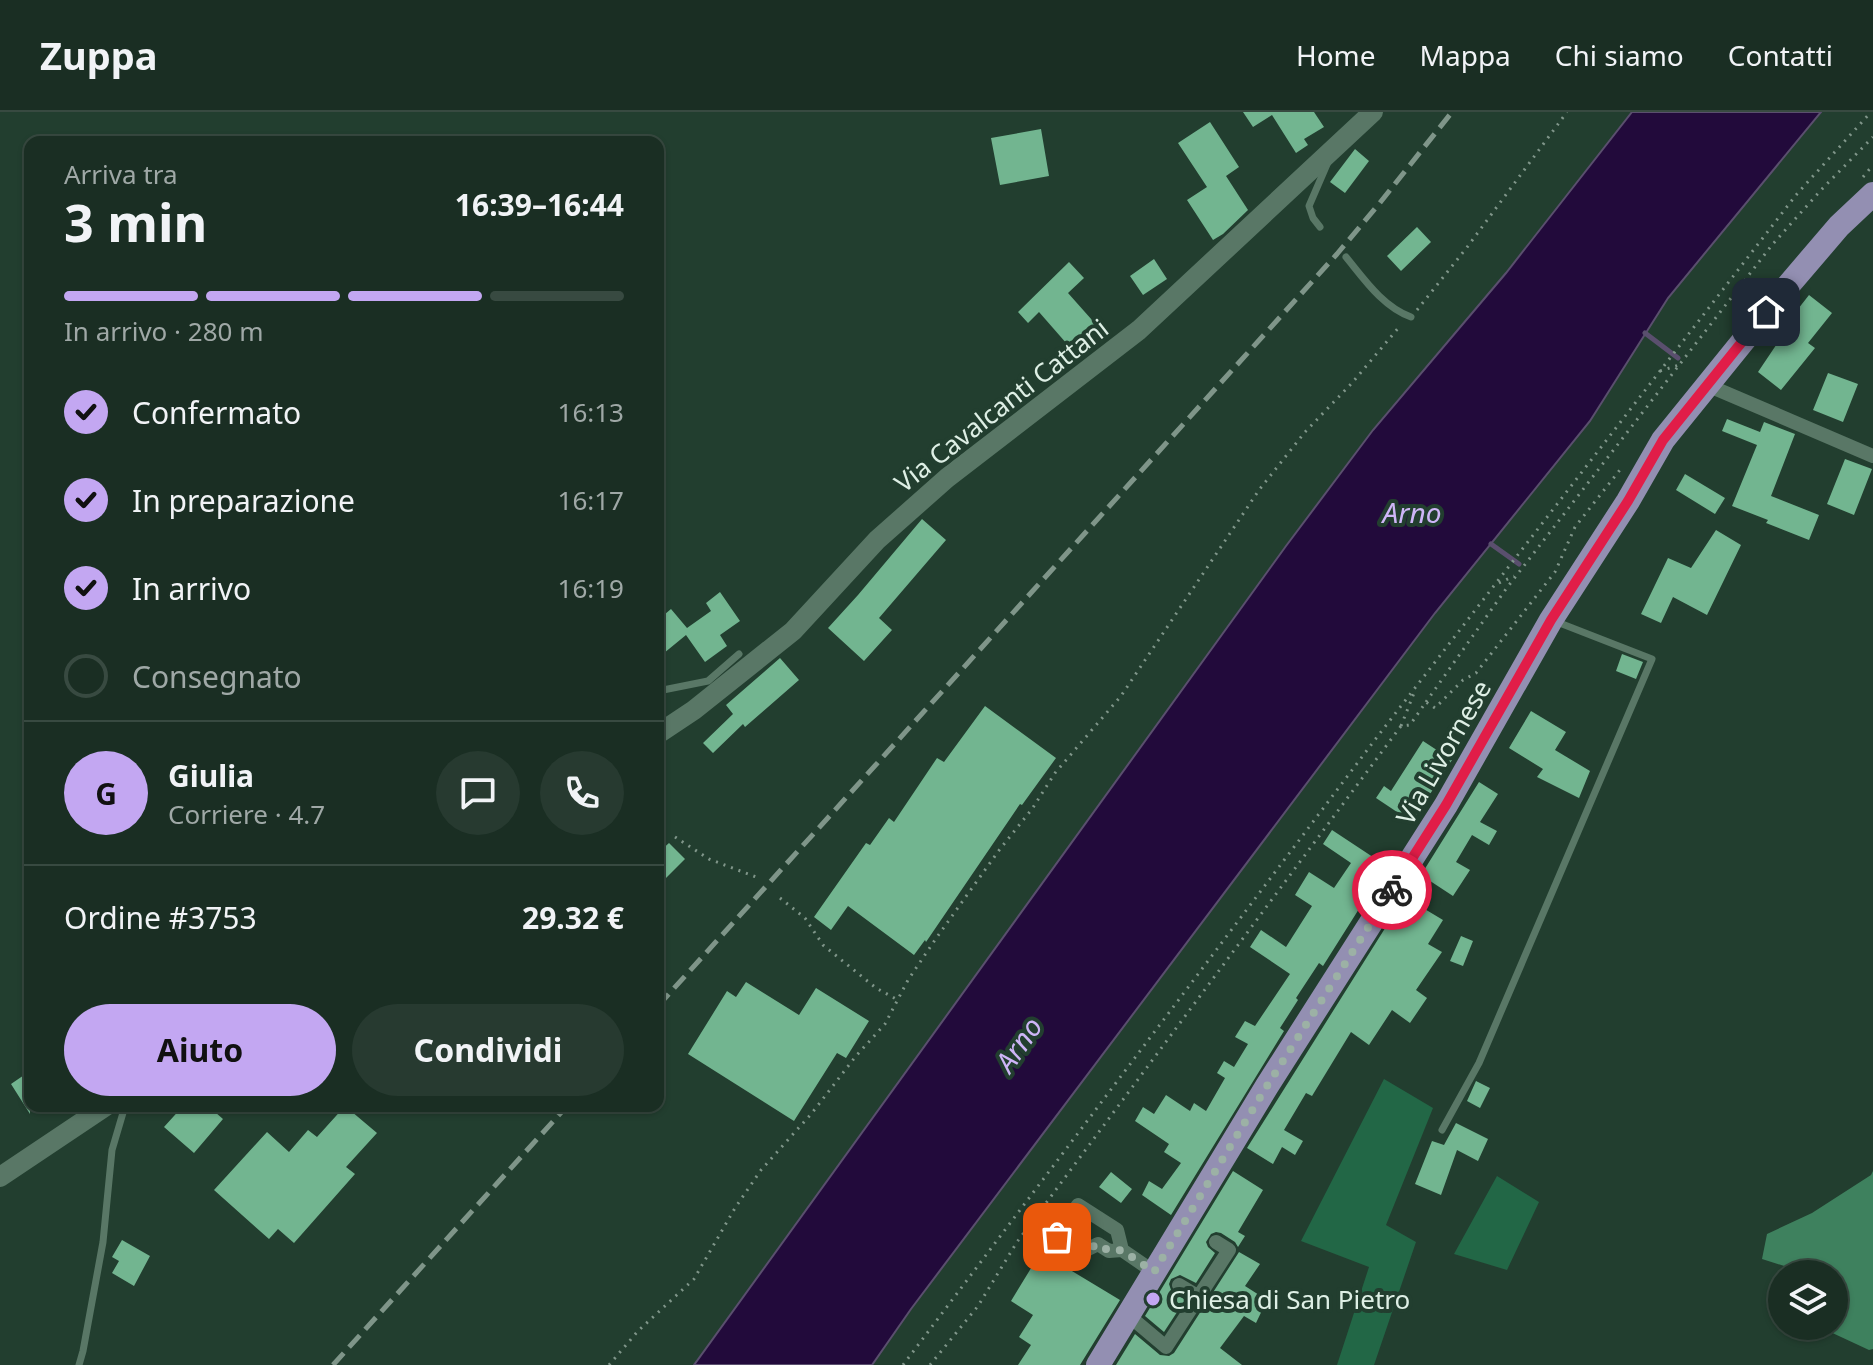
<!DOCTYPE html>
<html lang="it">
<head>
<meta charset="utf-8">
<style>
	:root { --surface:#1a2e23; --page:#273a30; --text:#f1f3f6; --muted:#9fa8a6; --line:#384a41; --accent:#c3a7f2 }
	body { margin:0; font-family:"Noto Sans",sans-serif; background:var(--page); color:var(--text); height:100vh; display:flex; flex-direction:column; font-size:30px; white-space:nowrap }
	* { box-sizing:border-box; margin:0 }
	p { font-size:26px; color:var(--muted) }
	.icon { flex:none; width:44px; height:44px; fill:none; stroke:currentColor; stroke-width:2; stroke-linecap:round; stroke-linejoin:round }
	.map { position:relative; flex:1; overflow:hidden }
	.side { position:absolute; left:24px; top:24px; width:640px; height:976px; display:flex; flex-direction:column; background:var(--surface); border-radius:16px; box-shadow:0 2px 6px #0004,0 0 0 2px var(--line) }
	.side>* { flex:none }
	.fabs { position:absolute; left:1768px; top:1148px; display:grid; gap:16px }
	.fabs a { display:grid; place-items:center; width:80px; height:80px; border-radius:50%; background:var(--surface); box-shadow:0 2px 6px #0004,0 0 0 2px var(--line); font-size:40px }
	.pin { position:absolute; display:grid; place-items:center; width:68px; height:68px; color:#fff; margin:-34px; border-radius:16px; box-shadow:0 4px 12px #0006 }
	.courier { position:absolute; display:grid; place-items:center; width:80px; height:80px; margin:-40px; border:6px solid #e11d48; border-radius:50%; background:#fff; color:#222; box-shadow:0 2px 10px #0007 }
	.overview em { font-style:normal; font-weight:700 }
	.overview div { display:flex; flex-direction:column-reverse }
	.overview { display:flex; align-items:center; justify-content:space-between; height:136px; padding:0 40px }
	h1 { font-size:52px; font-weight:700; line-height:60px }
	.bar { display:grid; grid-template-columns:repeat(4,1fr); gap:12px 8px; align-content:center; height:96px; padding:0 40px }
	.bar i { height:10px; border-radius:6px; background:var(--line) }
	.bar .active { background:var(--accent) }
	.bar p { grid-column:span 4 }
	.line { display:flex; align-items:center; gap:20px; padding:0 40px; border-top:2px solid var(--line) }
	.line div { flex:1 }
	.round { display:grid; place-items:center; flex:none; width:84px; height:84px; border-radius:42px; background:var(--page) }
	ol { padding:0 40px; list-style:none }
	li { display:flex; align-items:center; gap:24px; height:88px }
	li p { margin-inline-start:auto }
	li .icon { padding:8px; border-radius:50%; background:var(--accent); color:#111; stroke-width:4 }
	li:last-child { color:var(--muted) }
	li i { width:44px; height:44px; border:4px solid var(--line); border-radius:50% }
	.button { display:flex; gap:16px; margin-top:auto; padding:16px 40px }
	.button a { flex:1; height:92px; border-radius:48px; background:var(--accent); color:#111; font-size:32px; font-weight:700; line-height:92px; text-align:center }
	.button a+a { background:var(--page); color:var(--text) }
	header { display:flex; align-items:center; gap:48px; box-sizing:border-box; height:112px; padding:0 40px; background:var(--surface); border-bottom:2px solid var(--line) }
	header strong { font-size:38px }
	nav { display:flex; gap:44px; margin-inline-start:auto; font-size:28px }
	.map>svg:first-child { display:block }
	.green { fill:#226746 }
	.forest { fill:#3e815e }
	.water { fill:#220a3b; stroke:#5a4f6e; stroke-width:2 }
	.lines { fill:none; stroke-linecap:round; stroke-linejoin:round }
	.stream { stroke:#5a4f6e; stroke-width:5 }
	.building { fill:#72b590 }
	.path { stroke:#80968a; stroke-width:3; stroke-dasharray:2 6; stroke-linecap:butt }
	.lane { stroke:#597766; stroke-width:7 }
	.street { stroke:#597766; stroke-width:14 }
	.secondary { stroke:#597766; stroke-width:20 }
	.primary { stroke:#938fb2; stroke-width:24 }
	.rail { stroke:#7f9589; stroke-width:5; stroke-dasharray:16 8; stroke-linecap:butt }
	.done { stroke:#9cb1a5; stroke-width:8; stroke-dasharray:0 14.4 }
	.route { stroke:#e11d48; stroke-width:10 }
	.poi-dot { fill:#c3a7f2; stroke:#223e2f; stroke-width:3 }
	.labels { text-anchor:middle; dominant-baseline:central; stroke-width:8; stroke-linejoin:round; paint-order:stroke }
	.street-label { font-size:26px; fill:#deefe5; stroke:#223e2f }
	.poi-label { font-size:26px; fill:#deefe5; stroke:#223e2f; text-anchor:start }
	.water-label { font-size:28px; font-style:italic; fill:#ceb5f7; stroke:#223e2f }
</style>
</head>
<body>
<header>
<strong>Zuppa</strong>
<nav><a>Home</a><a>Mappa</a><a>Chi siamo</a><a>Contatti</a></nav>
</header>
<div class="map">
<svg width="1873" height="1253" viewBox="0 0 1873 1253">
	<rect width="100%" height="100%" fill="#223e2f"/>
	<path class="green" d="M1384 967 1433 996 1386 1113 1416 1130 1374 1253H1337L1369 1155 1301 1129Z
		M1497 1064 1539 1090 1507 1158 1454 1142Z"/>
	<path class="forest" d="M1873 1059V1237L1869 1238 1826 1218 1824 1214H1834V1162H1810L1762 1147 1767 1122 1812 1101 1871 1063Z"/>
	<path class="water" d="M1632 0H1821L1668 186 1590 309 1435 501 911 1197 872 1253H694L1286 434 1373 318 1506 161Z"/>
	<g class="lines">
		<path class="stream" d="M1645 221 1678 246
			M1491 432 1519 452"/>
	</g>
	<path class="building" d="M1243 0H1314L1324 15 1304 27 1308 33 1296 41 1272 3 1253 15Z
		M1210 10 1239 55 1226 64 1248 98 1223 122 1213 128 1187 88 1207 75 1178 31Z
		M1041 17 1049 64 1000 73 991 26Z
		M1355 37 1369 49 1345 81 1330 70Z
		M1417 115 1431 130 1401 159 1387 144Z
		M1154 147 1167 167 1143 183 1130 164Z
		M1069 150 1084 166 1068 181 1100 217 1074 240 1039 200 1028 211 1018 200Z
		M1809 183 1832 201 1808 231 1815 236 1781 278 1758 260 1793 208 1791 206Z
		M1828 261 1858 272 1843 310 1813 298Z
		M1727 307 1760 320 1764 310 1795 322 1771 384 1819 403 1809 428 1766 411 1768 408 1732 394 1757 333 1722 319Z
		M1845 347 1872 357 1854 403 1827 392Z
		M1685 362 1725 386 1715 402 1676 378Z
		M922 407 946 428 879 506 892 518 864 549 828 516 858 483Z
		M1716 418 1741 433 1707 503 1673 485 1661 511 1641 502 1668 446 1691 456Z
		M720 480 740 509 720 523 727 534 705 550 686 523 658 546V508L671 497 687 516 711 499 706 491Z
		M1622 542 1643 550 1636 567 1616 559Z
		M780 546 799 568 745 615 743 612 713 641 703 631 733 602 726 593Z
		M985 594 1056 646 1022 693 1020 692 926 830 925 828 914 843 848 794 831 818 814 805 866 731 870 733 889 706 894 710 937 646 944 650Z
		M1531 599 1566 620 1555 638 1590 659 1579 686 1537 665 1543 657 1509 636Z
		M1423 629 1452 648 1412 710 1376 686 1384 674 1391 679Z
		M1479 670 1498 682 1480 710 1497 719 1489 733 1472 723 1456 750 1470 758 1453 784 1421 763Z
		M1332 718 1388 755 1366 790 1364 789 1323 854 1319 851 1296 886 1298 888 1280 916 1284 919 1171 1103 1142 1083 1149 1069 1162 1077 1181 1051 1164 1040 1169 1032 1135 1009 1143 995 1154 1002 1166 983 1190 999 1194 991 1206 999 1225 966 1217 961 1224 949 1234 955 1248 932 1235 925 1245 909 1255 914 1290 862 1250 835 1261 818 1286 835 1312 794 1295 783 1309 760 1334 776 1351 751 1323 732Z
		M669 731 685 747 658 774V741Z
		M1418 793 1443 808 1428 832 1442 840 1416 878 1427 886 1410 911 1392 898 1369 933 1351 920 1312 984 1306 981 1284 1018 1303 1029 1295 1043 1282 1035 1273 1052 1247 1036 1399 794 1412 802Z
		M1461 824 1473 829 1463 854 1450 849Z
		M746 870 799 903 816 876 869 909 846 946 837 941 794 1009 688 942 727 879 736 885Z
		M30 959V1002L11 972Z
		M1476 969 1490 976 1480 996 1467 989Z
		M183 994H208L223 1007 194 1041 164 1015Z
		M345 994 377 1021 346 1055 355 1062 294 1131 278 1117 269 1127 214 1078 267 1020 289 1040 308 1018 317 1025Z
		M1456 1011 1488 1027 1478 1049 1457 1038 1441 1083 1415 1072 1432 1029 1444 1033Z
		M1233 1059 1263 1078 1238 1120 1245 1124 1238 1135 1235 1130 1221 1121 1216 1120 1211 1122 1206 1130 1208 1135 1215 1141 1196 1171 1180 1163 1171 1167 1169 1172 1171 1178 1185 1188 1164 1220 1145 1204Z
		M1111 1060 1132 1077 1121 1091 1099 1075Z
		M122 1128 150 1144 134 1174 112 1161 119 1149 112 1145Z
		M1239 1140 1260 1152 1245 1174 1267 1188 1256 1211 1244 1204 1220 1236 1242 1253H1116L1135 1222 1160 1243 1169 1244 1174 1241Z
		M1052 1147 1120 1188 1080 1253H1018L1031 1233 1019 1225 1033 1203 1011 1189 1036 1148 1047 1155Z"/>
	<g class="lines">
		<path class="path" d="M1863 65 1873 53
			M1417 198 1468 134 1567 0
			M1660 259 1679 253
			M1499 471 1514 464
			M1426 590 1506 477 1772 133 1821 78 1873 25
			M1401 614 1414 581
			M675 725 709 747 756 765
			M780 786 805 806 823 833 876 876 898 888
			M609 1253 638 1219 694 1167 735 1096 761 1058 812 1001 856 944 885 912 908 868 937 825 1000 737 1032 697 1055 661 1121 584 1259 378 1305 320 1352 271 1400 214
			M903 1253 1374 629 1796 83 1871 0
			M930 1253 978 1194 1017 1130 1401 614 1410 613 1426 590 1435 596 1463 568 1476 561 1555 460 1575 415 1623 354"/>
		<path class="lane" d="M1320 115 1313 106 1309 94 1328 50
			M1346 145C1364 167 1383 195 1411 205
			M658 579 708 569 739 542
			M1442 1018 1479 951 1652 547 1557 510
			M79 1253 83 1239 103 1130 112 1038 125 994"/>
		<path class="street" d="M1707 273 1873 344
			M1122 1138 1117 1118 1078 1093 1057 1125 1080 1141 1098 1132 1109 1139 1122 1138 1154 1160
			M1179 1173 1199 1185
			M1128 1203 1166 1235 1229 1138 1216 1130"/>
		<path class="secondary" d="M658 622 694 598 793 519 877 428 947 366 1139 218 1373 0
			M0 1065 106 994"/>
		<path class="primary" d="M1098 1253 1267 974 1446 693 1551 508 1628 389 1663 328 1786 176 1839 114 1873 82"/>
		<path class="rail" d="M658 894 1337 142 1379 92 1452 0
			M333 1253 567 994"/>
	</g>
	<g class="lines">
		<path class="done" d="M1057 1125 1080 1141 1098 1132 1109 1139 1122 1138 1154 1160 1267 974 1392 778"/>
		<path class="route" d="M1392 778 1446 693 1551 508 1628 389 1663 328 1766 200"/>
	</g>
	<circle class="poi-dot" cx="1153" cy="1187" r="8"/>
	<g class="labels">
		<g class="street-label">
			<text transform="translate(1001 293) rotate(-38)">Via Cavalcanti Cattani</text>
			<text transform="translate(1443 640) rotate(-60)">Via Livornese</text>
		</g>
		<g class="poi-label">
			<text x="1169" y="1187">Chiesa di San Pietro</text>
		</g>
		<g class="water-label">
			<text x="1412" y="400">Arno</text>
			<text transform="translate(1018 932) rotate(-55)">Arno</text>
		</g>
	</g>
</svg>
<div class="fabs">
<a><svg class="icon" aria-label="layers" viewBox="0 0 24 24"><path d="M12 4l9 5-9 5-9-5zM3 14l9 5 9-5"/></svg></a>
</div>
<div class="pin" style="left:1057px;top:1125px;background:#ea580c"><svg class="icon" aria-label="bag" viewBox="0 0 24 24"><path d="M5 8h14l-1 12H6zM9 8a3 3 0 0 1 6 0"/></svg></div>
<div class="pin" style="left:1766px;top:200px;background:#1f2937"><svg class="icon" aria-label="home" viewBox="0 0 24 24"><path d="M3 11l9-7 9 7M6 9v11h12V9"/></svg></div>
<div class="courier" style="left:1392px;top:778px"><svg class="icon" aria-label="bike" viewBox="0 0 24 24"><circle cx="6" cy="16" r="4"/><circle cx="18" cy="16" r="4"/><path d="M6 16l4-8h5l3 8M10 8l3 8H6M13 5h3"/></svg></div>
<section class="side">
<div class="overview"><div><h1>3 min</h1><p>Arriva tra</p></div><em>16:39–16:44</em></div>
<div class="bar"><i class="active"></i><i class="active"></i><i class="active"></i><i></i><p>In arrivo · 280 m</p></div>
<ol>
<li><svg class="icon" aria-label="check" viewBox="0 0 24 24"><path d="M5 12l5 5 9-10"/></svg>Confermato<p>16:13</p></li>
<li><svg class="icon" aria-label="check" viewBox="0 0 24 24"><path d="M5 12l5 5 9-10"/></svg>In preparazione<p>16:17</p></li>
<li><svg class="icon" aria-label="check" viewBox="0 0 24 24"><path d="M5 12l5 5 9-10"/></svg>In arrivo<p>16:19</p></li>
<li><i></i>Consegnato</li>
</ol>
<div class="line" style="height:144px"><b class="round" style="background:var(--accent);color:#111">G</b><div><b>Giulia</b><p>Corriere · 4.7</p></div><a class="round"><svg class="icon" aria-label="chat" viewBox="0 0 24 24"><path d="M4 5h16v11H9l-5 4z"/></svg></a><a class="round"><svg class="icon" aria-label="phone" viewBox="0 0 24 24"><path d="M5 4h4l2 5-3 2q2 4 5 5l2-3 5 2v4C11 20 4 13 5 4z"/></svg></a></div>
<div class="line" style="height:104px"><div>Ordine #3753</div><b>29.32 €</b></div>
<div class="button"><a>Aiuto</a><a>Condividi</a></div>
</section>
</div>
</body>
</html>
